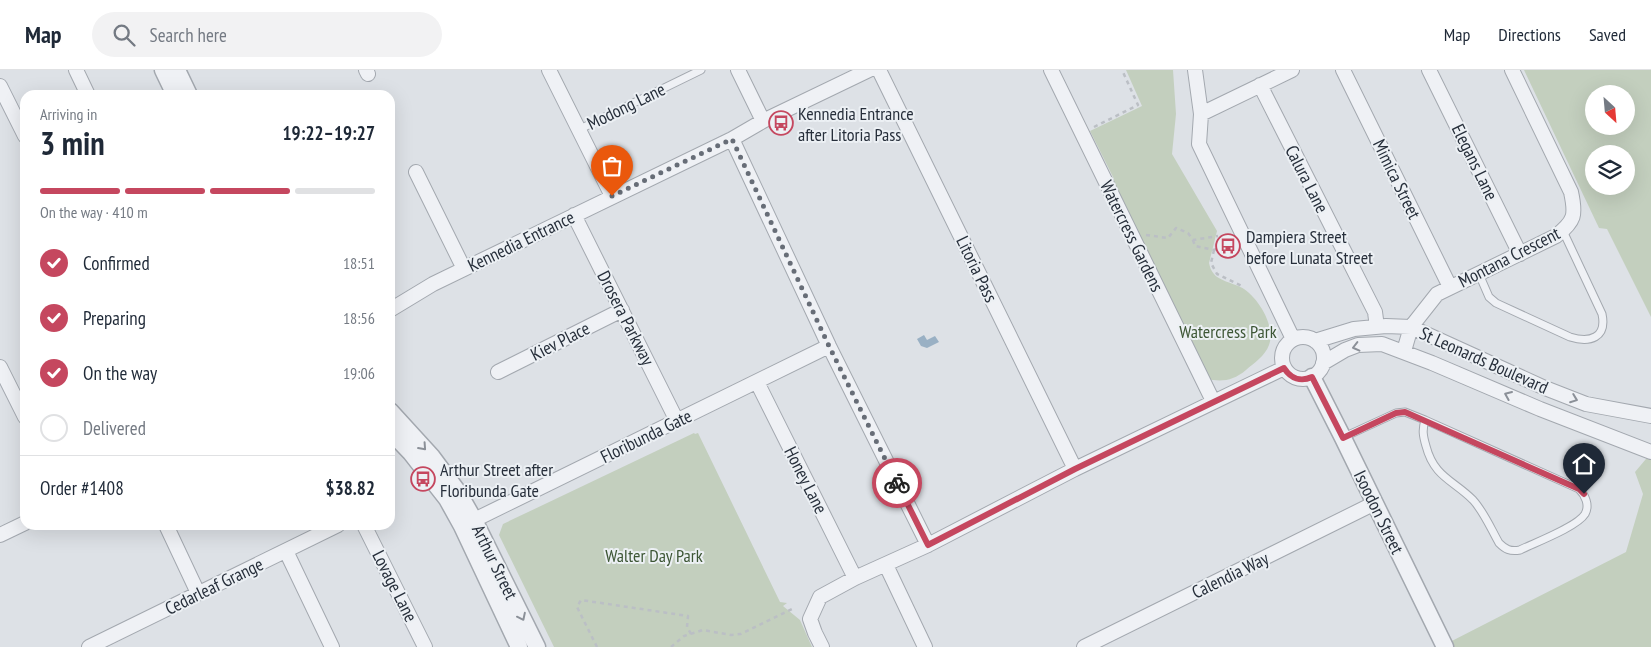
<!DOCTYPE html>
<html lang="en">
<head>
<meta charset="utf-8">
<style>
	:root { --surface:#fff; --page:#f2f2f3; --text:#1f2937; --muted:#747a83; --line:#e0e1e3; --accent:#c5475f }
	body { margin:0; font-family:"PT Sans Narrow",sans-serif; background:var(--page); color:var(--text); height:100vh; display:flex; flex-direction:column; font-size:19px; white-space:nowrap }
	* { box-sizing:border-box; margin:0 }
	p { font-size:16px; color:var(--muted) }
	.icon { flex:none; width:28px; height:28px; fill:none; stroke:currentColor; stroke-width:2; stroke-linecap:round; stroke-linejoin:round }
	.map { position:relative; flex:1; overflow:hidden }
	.details { position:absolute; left:20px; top:20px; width:375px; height:440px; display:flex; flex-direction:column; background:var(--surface); border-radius:15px; box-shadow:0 5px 20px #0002 }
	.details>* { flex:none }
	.needle { width:32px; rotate:154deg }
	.buttons { position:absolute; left:1585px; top:15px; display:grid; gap:10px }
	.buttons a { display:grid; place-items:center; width:50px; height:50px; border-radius:50%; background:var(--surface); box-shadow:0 5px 20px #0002; font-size:25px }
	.pin { position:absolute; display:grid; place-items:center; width:42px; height:42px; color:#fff; margin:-51px -21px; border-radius:50% 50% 50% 0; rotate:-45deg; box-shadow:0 0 5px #0007 }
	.pin .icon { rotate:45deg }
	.courier { position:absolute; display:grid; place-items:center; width:50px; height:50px; margin:-25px; border:4px solid #c5475f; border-radius:50%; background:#fff; color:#222; box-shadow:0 1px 6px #0007 }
	.headline em { font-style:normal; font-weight:600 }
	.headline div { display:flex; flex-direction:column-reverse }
	.headline { display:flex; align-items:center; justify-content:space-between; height:85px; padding:0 20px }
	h1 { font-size:32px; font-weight:600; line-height:38px }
	.bar { display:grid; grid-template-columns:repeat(4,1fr); gap:8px 5px; align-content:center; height:60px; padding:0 20px }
	.bar i { height:6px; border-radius:4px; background:var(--line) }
	.bar .current { background:var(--accent) }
	.bar p { grid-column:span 4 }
	.line { display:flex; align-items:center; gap:12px; padding:0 20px; border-top:1px solid var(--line) }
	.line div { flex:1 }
	ol { padding:0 20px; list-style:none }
	li { display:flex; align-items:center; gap:15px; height:55px }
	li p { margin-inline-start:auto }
	li .icon { padding:5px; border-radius:50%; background:var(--accent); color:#fff; stroke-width:4 }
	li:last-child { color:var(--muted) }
	li i { width:28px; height:28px; border:2px solid var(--line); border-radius:50% }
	header { display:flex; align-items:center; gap:30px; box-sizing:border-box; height:70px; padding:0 25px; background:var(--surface); border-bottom:1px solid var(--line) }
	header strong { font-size:24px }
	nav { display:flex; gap:28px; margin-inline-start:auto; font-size:18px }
	.search { width:350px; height:45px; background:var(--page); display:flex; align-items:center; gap:12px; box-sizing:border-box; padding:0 18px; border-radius:28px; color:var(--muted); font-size:19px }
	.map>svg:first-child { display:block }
	.green { fill:#c3cfbe; fill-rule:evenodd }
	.water { fill:#99b0c4 }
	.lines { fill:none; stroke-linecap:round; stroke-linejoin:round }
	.service-casing { stroke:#a3a8af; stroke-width:9 }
	.minor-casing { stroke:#a3a8af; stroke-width:16 }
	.tertiary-casing { stroke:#a3a8af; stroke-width:19 }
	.path { stroke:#bbbfc5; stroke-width:2.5; stroke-dasharray:4 4; stroke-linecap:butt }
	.service { stroke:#eff1f5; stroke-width:7 }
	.minor { stroke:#eff1f5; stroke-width:14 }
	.tertiary { stroke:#eff1f5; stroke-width:16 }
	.oneway { stroke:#8b9098 }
	.done { stroke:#676d77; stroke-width:5; stroke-dasharray:0 9 }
	.route { stroke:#c5475f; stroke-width:6 }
	.labels { text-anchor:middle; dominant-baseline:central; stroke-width:4; stroke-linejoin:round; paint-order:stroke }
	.street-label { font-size:18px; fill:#272f3b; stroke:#ecf0f4 }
	.poi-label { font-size:18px; fill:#272f3b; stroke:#ecf0f4; text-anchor:start }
	.park-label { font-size:18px; fill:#3d5635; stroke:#ecf0f4 }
</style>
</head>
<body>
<header>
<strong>Map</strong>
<div class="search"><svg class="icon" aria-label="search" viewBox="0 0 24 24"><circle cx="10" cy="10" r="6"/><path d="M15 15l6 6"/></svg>Search here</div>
<nav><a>Map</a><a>Directions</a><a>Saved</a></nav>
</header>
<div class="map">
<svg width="1651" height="577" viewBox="0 0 1651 577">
	<rect width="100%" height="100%" fill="#dde1e6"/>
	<path class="green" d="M1126 0H1173L1176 44 1172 84 1217 161 1209 193C1210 197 1211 201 1214 204 1219 211 1237 214 1244 219 1259 229 1276 257 1269 275 1265 286 1254 293 1246 300 1233 311 1222 312 1206 309L1109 112 1114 109 1090 61 1142 36Z
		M1524 0H1651V247L1607 159 1599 158ZM1594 24H1626V56H1594ZM1594 84H1626V116H1594Z
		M694 363 695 364 698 363 780 532 787 533 783 536 800 550 812 577H554L499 465 503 454Z
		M1651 383V577H1445L1444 575 1626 482 1643 424 1635 402Z"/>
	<path class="water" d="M924 265 927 270 935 266 939 272 927 278 921 276 917 269Z"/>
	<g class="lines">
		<g class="service-casing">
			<path id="service" d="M578 60 701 0
				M1479 204 1489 227 1496 233 1570 267C1590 273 1607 268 1602 244L1563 161
				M1344 367 1396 343 1405 342 1425 350 1579 419C1585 425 1590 435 1585 444 1577 457 1534 473 1520 480 1510 482 1505 479 1499 473 1491 459 1484 442 1473 430 1453 410 1434 407 1426 376 1423 366 1422 360 1425 350"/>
		</g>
		<g class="minor-casing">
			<path id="minor" d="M76 0 88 25
				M366 0 368 4
				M549 0 612 126
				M738 0 763 51
				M879 0 1075 399
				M1051 0 1213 331
				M1195 0 1201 44 1199 74 1293 269
				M1343 0 1450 217
				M1429 0 1520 184
				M1260 15 1375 242 1377 257
				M0 16 25 66
				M1201 44 1292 0
				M732 69 829 276 928 475
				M416 102 464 199
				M574 145 677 351
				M390 240 433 214 732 69 763 51 869 0
				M1282 288a21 21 0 1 1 42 0a21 21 0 1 1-42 0Z
				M1315 271 1354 259 1386 256 1411 257 1545 318 1586 334 1651 346
				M1404 281 1411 257 1437 224 1556 166C1575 151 1576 145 1571 122L1512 0
				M1323 293 1345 280 1358 275 1382 274 1432 293 1540 339 1651 382
				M0 297 25 347
				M498 302 622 240
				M757 312 855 508
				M166 455 198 523
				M364 455 425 577
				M464 455 829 276
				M0 465 25 453
				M286 481 332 577
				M886 495 925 577
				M89 577 338 455
				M822 577 815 563 810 549 820 527 855 508 928 475 1075 399 1284 298
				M1084 577 1375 433"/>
		</g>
		<g class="tertiary-casing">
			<path id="tertiary" d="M163 0 175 25
				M177 0 189 25
				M1312 307 1343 368 1445 577
				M390 341 432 387 458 422 474 450 537 577
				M390 361 411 383 447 429 462 456 519 577"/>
		</g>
		<path class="path" d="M1094 57 1138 35 1122 0
			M1146 165 1168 168 1176 158 1188 163 1193 170 1218 166
			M1193 170 1195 176 1214 180 1223 176
			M1214 180 1211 193 1217 204 1244 217
			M597 577 577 537 581 530 688 546 687 557 691 564
			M671 577 684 566 703 560 731 565 741 564 792 539"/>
		<use href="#service" class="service"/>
		<use href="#minor" class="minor"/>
		<use href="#tertiary" class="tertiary"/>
	</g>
	<defs><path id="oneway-chevron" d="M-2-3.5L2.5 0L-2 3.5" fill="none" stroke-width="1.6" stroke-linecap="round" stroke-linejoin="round" transform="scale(1.25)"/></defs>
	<g class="oneway">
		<use href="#oneway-chevron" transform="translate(1356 277) rotate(166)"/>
		<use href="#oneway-chevron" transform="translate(1508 325) rotate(-157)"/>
		<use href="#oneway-chevron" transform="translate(1574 329) rotate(21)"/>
		<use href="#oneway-chevron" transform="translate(423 377) rotate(48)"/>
		<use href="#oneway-chevron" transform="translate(522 547) rotate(64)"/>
	</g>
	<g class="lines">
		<path class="done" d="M612 126 732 69 829 276 897 413"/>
		<path class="route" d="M897 413 928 475 1075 399 1284 298C1291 309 1301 312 1312 307L1343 368 1396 343 1405 342 1579 419 1584 424"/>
	</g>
	<defs>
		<g id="bus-ring" transform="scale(1.25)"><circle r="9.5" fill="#ecf0f4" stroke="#c5475f" stroke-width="1.5"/><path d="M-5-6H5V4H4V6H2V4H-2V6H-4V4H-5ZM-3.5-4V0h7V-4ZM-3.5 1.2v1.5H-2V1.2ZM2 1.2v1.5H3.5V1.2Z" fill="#c5475f"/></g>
	</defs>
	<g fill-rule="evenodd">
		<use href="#bus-ring" x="781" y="53"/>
		<use href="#bus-ring" x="1228" y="176"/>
		<use href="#bus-ring" x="423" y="409"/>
	</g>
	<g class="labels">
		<g class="street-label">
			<text transform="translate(626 36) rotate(-26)">Modong Lane</text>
			<text transform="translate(1475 92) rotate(64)">Elegans Lane</text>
			<text transform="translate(1307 109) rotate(63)">Calura Lane</text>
			<text transform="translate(1397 109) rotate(64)">Mimica Street</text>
			<text transform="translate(1132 166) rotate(64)">Watercress Gardens</text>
			<text transform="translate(521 171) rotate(-26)">Kennedia Entrance</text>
			<text transform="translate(1509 187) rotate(-27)">Montana Crescent</text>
			<text transform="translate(977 199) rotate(64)">Litoria Pass</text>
			<text transform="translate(626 248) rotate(63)">Drosera Parkway</text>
			<text transform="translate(560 271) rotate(-27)">Kiev Place</text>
			<text transform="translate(1484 290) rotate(24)">St Leonards Boulevard</text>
			<text transform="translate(646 366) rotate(-26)">Floribunda Gate</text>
			<text transform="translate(806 410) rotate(63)">Honey Lane</text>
			<text transform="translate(1379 442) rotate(64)">Isoodon Street</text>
			<text transform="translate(495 492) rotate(64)">Arthur Street</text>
			<text transform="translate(1230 505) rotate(-26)">Calendia Way</text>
			<text transform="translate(214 516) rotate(-26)">Cedarleaf Grange</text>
			<text transform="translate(395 516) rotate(63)">Lovage Lane</text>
		</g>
		<g class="poi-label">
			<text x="798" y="43">Kennedia Entrance<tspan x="798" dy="21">after Litoria Pass</tspan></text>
			<text x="1246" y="166">Dampiera Street<tspan x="1246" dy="21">before Lunata Street</tspan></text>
			<text x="440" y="399">Arthur Street after<tspan x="440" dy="21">Floribunda Gate</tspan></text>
		</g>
		<g class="park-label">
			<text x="1228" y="261">Watercress Park</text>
			<text x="654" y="485">Walter Day Park</text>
		</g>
	</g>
</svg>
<div class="buttons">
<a><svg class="needle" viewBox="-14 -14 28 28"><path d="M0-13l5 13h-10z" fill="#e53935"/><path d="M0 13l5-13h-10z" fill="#747a83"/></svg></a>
<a><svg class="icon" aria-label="layers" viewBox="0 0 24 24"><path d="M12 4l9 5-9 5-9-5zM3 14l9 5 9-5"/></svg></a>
</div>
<div class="pin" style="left:612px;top:126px;background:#ea580c"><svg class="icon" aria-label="bag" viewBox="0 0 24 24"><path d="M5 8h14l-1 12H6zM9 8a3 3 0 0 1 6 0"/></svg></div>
<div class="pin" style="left:1584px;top:424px;background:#1f2937"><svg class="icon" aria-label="home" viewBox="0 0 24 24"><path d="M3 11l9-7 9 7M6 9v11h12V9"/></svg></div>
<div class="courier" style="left:897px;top:413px"><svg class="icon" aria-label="bike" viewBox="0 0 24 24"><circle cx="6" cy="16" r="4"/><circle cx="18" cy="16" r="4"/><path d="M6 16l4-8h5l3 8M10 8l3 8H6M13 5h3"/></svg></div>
<section class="details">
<div class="headline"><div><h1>3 min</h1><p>Arriving in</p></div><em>19:22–19:27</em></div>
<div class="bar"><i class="current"></i><i class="current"></i><i class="current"></i><i></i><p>On the way · 410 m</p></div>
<ol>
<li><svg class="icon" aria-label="check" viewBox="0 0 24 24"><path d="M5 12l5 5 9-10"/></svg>Confirmed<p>18:51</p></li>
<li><svg class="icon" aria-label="check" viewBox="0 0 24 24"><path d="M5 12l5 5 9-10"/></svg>Preparing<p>18:56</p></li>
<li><svg class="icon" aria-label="check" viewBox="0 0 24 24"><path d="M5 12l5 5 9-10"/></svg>On the way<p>19:06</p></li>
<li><i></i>Delivered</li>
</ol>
<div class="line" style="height:65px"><div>Order #1408</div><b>$38.82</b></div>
</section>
</div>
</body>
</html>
